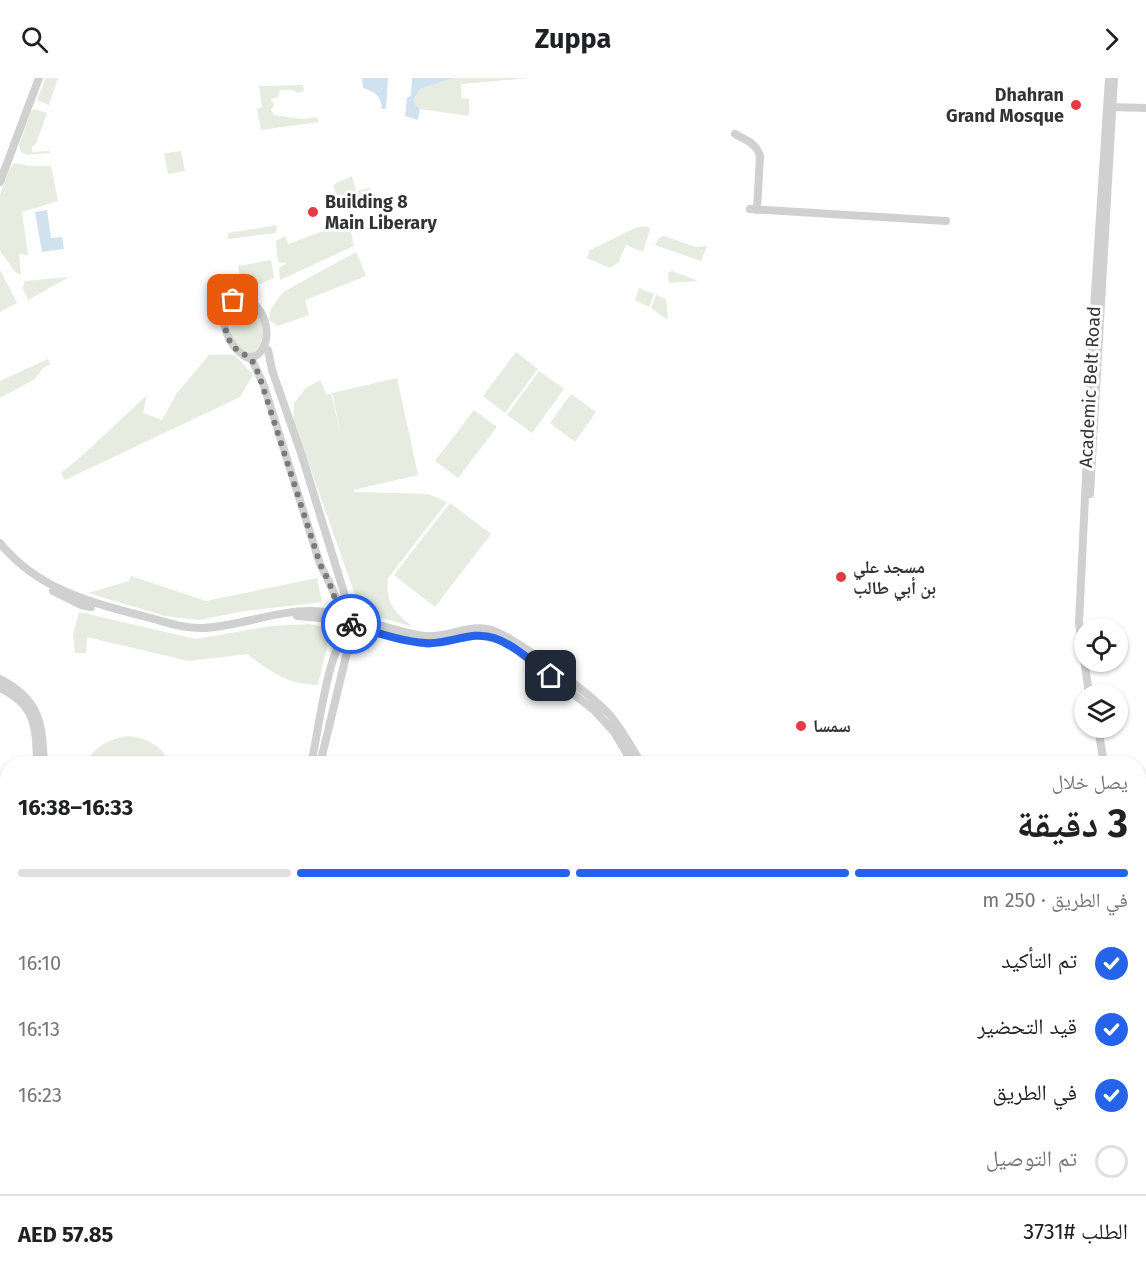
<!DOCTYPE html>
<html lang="ar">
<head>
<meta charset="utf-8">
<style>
	:root { --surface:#fff; --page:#f6f6f6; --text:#202124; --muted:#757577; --line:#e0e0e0; --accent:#2563eb }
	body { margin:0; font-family:"Fira Sans","Noto Naskh Arabic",sans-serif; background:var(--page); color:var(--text); direction:rtl; height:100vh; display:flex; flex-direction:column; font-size:22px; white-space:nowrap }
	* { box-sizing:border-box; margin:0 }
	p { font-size:20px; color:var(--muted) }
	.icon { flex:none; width:33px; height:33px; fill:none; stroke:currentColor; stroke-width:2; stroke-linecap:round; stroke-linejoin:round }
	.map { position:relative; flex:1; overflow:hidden; direction:ltr }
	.side { position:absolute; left:0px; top:678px; width:1146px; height:528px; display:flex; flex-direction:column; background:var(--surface); border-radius:24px 24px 0 0; box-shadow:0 2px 4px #0004; direction:rtl }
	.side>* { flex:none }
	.fabs { position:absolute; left:1074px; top:540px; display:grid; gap:12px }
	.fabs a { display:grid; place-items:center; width:54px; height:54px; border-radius:50%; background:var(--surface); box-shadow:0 2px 4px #0004; font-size:30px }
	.pin { position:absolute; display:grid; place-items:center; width:51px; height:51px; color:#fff; margin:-26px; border-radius:12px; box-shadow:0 3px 9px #0006 }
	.courier { position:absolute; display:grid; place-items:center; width:60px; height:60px; margin:-30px; border:4px solid #2563eb; border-radius:50%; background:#fff; color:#222; box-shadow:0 2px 8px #0007 }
	.overview em { font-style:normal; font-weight:700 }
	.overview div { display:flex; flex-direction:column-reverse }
	.overview { display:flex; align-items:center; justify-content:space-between; height:102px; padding:0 18px }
	h1 { font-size:39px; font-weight:700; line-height:45px }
	.bar { display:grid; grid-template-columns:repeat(4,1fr); gap:9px 6px; align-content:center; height:72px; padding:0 18px }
	.bar i { height:8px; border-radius:4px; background:var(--line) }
	.bar .selected { background:var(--accent) }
	.bar p { grid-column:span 4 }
	.line { display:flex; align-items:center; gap:15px; padding:0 18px; border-top:2px solid var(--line) }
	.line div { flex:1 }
	ol { padding:0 18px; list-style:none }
	li { display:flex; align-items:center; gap:18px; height:66px }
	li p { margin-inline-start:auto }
	li .icon { padding:6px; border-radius:50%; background:var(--accent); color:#fff; stroke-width:4 }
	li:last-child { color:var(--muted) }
	li i { width:33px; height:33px; border:3px solid var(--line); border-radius:50% }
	header { display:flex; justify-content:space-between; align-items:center; height:78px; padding:0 18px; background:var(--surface); font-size:27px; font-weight:700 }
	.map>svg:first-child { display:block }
	.green { fill:#e6ecdf }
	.water { fill:#cfe2ee }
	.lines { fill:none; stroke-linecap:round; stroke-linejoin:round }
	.minor { stroke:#d0d0d0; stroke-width:8 }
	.highway { stroke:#9a9a9a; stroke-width:10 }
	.done { stroke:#7a7a7a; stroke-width:6; stroke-dasharray:0 10.8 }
	.route { stroke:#2563eb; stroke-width:8 }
	.poi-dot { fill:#e63946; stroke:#fff; stroke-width:2 }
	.labels { text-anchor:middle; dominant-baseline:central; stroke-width:6; stroke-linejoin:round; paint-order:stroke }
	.poi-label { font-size:18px; font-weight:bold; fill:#333; stroke:#fff; text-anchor:start }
	.street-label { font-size:18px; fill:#333; stroke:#fff }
</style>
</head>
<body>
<header><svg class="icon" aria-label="forward" viewBox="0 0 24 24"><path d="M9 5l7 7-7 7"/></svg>Zuppa<svg class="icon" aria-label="search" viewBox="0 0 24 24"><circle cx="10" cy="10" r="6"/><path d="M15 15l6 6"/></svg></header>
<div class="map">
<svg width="1146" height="1206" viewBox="0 0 1146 1206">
	<rect width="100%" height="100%" fill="#fff"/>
	<path class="green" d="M46 0H58L49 27 37 22Z
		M454 0H531L461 6V20L469 21V38L420 31 415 26 414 21 420 11Z
		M303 7 304 13 298 15 292 12H280L278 19 271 21 274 27 271 32 274 37 303 41 316 39 319 44 261 52 257 31 262 29 259 8Z
		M34 31 47 35 36 66 32 69V74L49 73 50 75 28 77 21 74 19 67 31 33Z
		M181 73 185 93 168 96 164 75Z
		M14 85 31 88H51L58 123 22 134 28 177 19 176 21 197 15 194 0 173V117L9 92Z
		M352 98 356 113 370 110 371 115 340 128 333 107Z
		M349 146 354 168 280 202 279 190 287 185 278 184 276 163 285 158 288 166 337 148Z
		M277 147 276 155 228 161V155Z
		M637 149H649L650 152 643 174 626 167 618 185 610 190 587 180 590 172Z
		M664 158 696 169 707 168 701 183 655 167 659 160Z
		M356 174 366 198 305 222 309 237 278 248 269 242 271 231 283 214Z
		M271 182 274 200 243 213 238 188Z
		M0 192 17 225 0 234Z
		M672 193 696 202 697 203 669 205 668 195Z
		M69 199 28 222 23 210 25 203Z
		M639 210 654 216 649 229 635 222Z
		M656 217 666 221 668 242 651 230Z
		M244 223C264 231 270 261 253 275 250 275 246 275 244 273 228 265 221 226 244 223Z
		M516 274 538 291 505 335 483 318Z
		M209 277H235L253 297 240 319 65 402 61 395 85 375 147 317 143 335 162 342 177 315Z
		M48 281 51 286 43 290 35 301 0 320V303Z
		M539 293 564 311 532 355 507 337Z
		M397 300 418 397 353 412 355 414 428 416 447 424 388 500C385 525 394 534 413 549L369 536 358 525 294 344V325L306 310 320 302 326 316H331L342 361 332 315Z
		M571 316 596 334 575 364 550 345Z
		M474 332 497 349 458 400 435 383Z
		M450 425 491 456 435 529 394 497Z
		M131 498 206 523 317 500 322 524 245 533 199 542 165 538 88 515 129 503Z
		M79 534 196 561 270 548 310 546 331 551 318 607C287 606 271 594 247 576L188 583 87 559 86 575H75L73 556Z
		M128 658C148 660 161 668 171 685H86C95 668 109 661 128 658Z"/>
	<path class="water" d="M362 0H388L386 31H382C381 18 375 14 363 10Z
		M412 0H454L420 11 414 21 415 26 420 31 418 42 405 38 407 20 411 17Z
		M47 132 51 160 62 159 64 171 42 174 35 134Z"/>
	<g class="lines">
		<path class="minor" d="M1109 29 1146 30
			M735 56C746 62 756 65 760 78L757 132
			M0 104 39 0
			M750 131 946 143
			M242 219C263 225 274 255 261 273 242 300 200 228 242 219Z
			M263 270 268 272 272 292 302 378 349 531 351 546 349 566 320 686
			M243 277 252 282 264 308 320 486C329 504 341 526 343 546 344 559 336 570 333 582 322 615 319 651 311 686
			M1090 416 1114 0
			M0 465C36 510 90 525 143 538 162 543 181 550 201 550 239 549 275 532 313 533 351 534 387 553 424 558 445 561 465 547 487 551 511 555 590 616 609 636 622 651 631 669 642 686
			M53 513 81 527 91 529
			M297 538 332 541 370 553 427 566 478 557 500 562 515 571 594 632 614 654 633 686
			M0 601C40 621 42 645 44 686
			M0 610C36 627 36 649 37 686
			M1089 616 1079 545 1094 231 1109 0
			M1098 650 1104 686
			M0 1050 8 1044
			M0 1070 8 1063
			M988 1198 1009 1206
			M841 1206 874 1198"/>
		<path class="highway" d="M1138 1063 1146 1058
			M1138 1096 1146 1099
			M1090 1198 1105 1206
			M655 1206 679 1198
			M674 1206 706 1198
			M754 1206 782 1198
			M781 1206 812 1198"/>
	</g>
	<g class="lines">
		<path class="done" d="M233 222 225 237 226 255 232 268 252 282 259 297 320 486 329 504 343 543 351 546"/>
		<path class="route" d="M351 546C373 554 403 564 426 565 449 567 471 552 494 560 515 567 533 585 551 598"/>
	</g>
	<g class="poi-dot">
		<circle cx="1076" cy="27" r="6"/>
		<circle cx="313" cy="134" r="6"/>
		<circle cx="841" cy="499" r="6"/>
		<circle cx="801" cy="648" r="6"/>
	</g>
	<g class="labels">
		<g class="poi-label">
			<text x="1064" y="17" text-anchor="end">Dhahran<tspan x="1064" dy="21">Grand Mosque</tspan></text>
			<text x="325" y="124">Building 8<tspan x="325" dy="21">Main Liberary</tspan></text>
			<text x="853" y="489">مسجد علي<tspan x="853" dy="21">بن أبي طالب</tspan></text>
			<text x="813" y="648">سمسا</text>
		</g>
		<g class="street-label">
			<text transform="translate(1090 309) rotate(-87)">Academic Belt Road</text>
		</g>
	</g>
</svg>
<div class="fabs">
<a><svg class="icon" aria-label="locate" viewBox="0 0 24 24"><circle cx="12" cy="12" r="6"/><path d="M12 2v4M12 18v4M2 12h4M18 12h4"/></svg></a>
<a><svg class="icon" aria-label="layers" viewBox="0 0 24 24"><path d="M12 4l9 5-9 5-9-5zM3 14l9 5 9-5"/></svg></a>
</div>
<div class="pin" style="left:233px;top:222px;background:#ea580c"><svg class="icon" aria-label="bag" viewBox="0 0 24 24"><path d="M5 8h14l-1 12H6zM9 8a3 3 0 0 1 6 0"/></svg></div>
<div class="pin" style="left:551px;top:598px;background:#1f2937"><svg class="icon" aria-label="home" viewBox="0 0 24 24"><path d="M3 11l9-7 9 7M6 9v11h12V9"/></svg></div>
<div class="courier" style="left:351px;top:546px"><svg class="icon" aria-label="bike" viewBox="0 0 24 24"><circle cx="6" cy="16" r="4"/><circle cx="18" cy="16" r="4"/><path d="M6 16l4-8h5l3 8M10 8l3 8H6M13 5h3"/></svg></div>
<section class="side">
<div class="overview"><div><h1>3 دقيقة</h1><p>يصل خلال</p></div><em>16:33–16:38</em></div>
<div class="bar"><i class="selected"></i><i class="selected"></i><i class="selected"></i><i></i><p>في الطريق · 250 m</p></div>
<ol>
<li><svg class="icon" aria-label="check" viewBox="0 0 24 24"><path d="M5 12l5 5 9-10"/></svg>تم التأكيد<p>16:10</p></li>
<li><svg class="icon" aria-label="check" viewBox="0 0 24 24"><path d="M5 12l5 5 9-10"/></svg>قيد التحضير<p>16:13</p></li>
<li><svg class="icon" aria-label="check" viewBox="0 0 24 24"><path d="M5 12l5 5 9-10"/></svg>في الطريق<p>16:23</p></li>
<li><i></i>تم التوصيل</li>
</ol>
<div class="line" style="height:78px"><div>الطلب #3731</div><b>AED 57.85</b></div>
</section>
</div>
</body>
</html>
